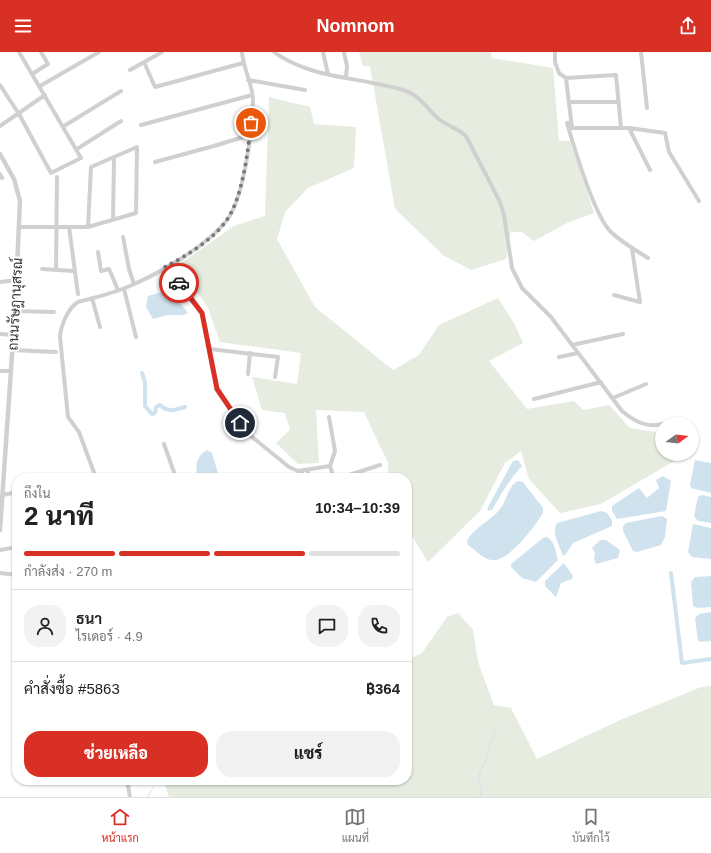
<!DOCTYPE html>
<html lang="th">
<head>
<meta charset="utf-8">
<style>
	:root { --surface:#fff; --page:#f2f2f2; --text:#222; --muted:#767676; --line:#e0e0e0; --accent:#d93025 }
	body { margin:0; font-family:Helvetica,Sarabun,sans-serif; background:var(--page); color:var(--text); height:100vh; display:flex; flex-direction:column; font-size:15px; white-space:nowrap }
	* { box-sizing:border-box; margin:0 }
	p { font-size:13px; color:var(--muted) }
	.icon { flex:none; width:22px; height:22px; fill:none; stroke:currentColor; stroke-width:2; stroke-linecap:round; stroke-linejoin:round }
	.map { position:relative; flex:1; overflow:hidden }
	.drawer { position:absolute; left:12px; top:421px; width:400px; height:312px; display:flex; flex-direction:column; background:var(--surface); border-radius:16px; box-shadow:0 1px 3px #0004 }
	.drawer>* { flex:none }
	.needle { width:26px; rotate:75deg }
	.tools { position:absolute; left:655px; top:365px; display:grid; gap:8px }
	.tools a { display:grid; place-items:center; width:44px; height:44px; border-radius:50%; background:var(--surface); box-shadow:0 1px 3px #0004; font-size:20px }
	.pin { position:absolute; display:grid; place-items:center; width:34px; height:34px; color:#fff; margin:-17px; border:2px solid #fff; border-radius:50%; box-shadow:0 1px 4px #0007 }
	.courier { position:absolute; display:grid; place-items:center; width:40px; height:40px; margin:-20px; border:3px solid #d93025; border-radius:50%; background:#fff; color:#222; box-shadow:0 1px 5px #0007 }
	.headline em { font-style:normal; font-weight:800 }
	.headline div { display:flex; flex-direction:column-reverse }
	.headline { display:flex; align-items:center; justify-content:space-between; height:68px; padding:0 12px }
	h1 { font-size:26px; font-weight:800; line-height:30px }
	.bar { display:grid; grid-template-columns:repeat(4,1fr); gap:6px 4px; align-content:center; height:48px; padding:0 12px }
	.bar i { height:5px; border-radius:3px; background:var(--line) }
	.bar .on { background:var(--accent) }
	.bar p { grid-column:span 4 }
	.line { display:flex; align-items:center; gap:10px; padding:0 12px; border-top:1px solid var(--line) }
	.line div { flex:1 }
	.round { display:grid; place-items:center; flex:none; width:42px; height:42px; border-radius:16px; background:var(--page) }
	.primary-button { display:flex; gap:8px; margin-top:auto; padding:8px 12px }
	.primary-button a { flex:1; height:46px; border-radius:16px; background:var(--accent); color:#fff; font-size:16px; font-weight:800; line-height:46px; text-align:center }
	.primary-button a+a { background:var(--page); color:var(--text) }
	header { display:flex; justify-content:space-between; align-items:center; height:52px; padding:0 12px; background:var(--accent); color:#fff; font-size:18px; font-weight:800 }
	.tabs { display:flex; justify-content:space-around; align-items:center; height:56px; border-top:1px solid var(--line); background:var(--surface); font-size:11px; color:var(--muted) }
	.tabs a { display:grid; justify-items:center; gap:2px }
	.tabs .on { color:var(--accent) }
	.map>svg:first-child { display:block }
	.green { fill:#e6ecdf }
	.water { fill:#cfe2ee }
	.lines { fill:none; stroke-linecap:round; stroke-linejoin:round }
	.stream { stroke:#cfe2ee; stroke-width:1 }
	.canal { stroke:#cfe2ee; stroke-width:4 }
	.minor { stroke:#d0d0d0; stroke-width:4 }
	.tertiary { stroke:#d0d0d0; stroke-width:4.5 }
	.done { stroke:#7a7a7a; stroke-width:4; stroke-dasharray:0 7.2 }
	.route { stroke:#d93025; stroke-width:5 }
	.labels { text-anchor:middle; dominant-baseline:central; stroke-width:4; stroke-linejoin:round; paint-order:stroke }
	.street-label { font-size:14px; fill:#333; stroke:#fff }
</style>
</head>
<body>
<header><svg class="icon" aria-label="menu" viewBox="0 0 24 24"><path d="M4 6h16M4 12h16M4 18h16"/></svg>Nomnom<svg class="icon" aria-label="share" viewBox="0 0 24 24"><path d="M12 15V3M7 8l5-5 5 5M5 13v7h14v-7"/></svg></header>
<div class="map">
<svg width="711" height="745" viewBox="0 0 711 745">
	<rect width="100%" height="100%" fill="#fff"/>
	<path class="green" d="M359 0H491L492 6 553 16 559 89H570L594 161 567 171 534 189 522 180H511L506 207 471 218 443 203 395 157 370 14H363Z
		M269 45 310 55 314 72 356 75 354 116 308 136 285 160 277 187 315 255 393 318 419 303 439 273 498 246 515 273 523 291 489 309 527 357 574 349 583 358 609 353 630 376 662 381V402H683V404L601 452 560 461 529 427 521 399 505 411 480 459 428 510 407 476V426H388V411L364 360 316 358 319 411 298 412 276 391 290 378 285 361 262 358 252 325 297 332 301 301 220 290 208 256 178 213 234 174 265 164Z
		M458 561 473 578 478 610 494 653 511 656 537 707 618 669 701 635 711 634V745H169L165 734 172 728H407V608L422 601 447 565Z"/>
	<path class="water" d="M169 238 188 261 184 263H168L153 267 146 255 148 244Z
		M207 398 212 401 218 421 200 426 197 424C195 412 197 404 207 398Z
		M518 408 522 414C510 427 501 442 492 458L489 459 487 457 509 416 513 409Z
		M695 408 711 411V441L691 436 690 432Z
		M663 424 671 429 666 459 617 467 612 459V454L639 436 647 446 659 436 656 428Z
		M518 429 523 430 543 456V461C535 474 509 510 492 508 484 508 474 497 468 493L467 489C474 475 491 469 500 457 508 447 507 435 518 429Z
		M702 443 711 445V471L698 469 694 464 698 445Z
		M601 459 607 461 612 468V474L573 491 566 502 563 504C560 494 551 481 557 471Z
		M662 464 667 467 665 485 661 493 637 500 633 499 623 479V474L626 471Z
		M693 472 711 476V507L692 505 688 500Z
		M547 485C556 491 555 499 558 508L536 530 522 526 511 515V512L543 486Z
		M600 488H606L620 498 618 506 596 512 594 506 595 501 592 496Z
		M564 511 573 524 572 527 561 531 556 545 545 534V529Z
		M711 524V555L698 556 693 554 691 530 695 525Z
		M711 560V589L702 590 698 589 695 566 699 562Z"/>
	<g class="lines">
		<path class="stream" d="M147 745 154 735
			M480 745 482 739 478 725 487 706 490 691 497 675"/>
		<path class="canal" d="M142 321 145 330V354L152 362 155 361 156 355 160 353C168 361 175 358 185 355
			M671 521 682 611 711 607"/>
		<path class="minor" d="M274 0C310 27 361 25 403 38 420 43 427 57 440 68 448 74 459 77 466 84L500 150 504 163 512 216 522 236 551 265 622 359C634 369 646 376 662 372
			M323 0 328 22
			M344 0 347 14 346 26
			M555 0V10L559 21 566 26 616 23 621 76
			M641 0 647 56
			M144 10 155 35 243 11
			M130 18 162 0
			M32 22 48 12 41 0
			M566 26 572 76H629L665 81 669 100 699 149
			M248 28 305 38
			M0 33 19 62 51 121 81 106 19 0
			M40 34 99 0
			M569 50H619
			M571 71H567C574 95 594 162 610 179 621 190 635 198 648 206
			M141 73 252 43
			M0 74 45 43
			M64 74 121 39
			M629 76 650 118
			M77 97 121 69
			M155 110 214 94 250 83
			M0 122 2 126
			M113 168 114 106
			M19 175H88L136 161 137 95 91 115 88 175
			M69 175 78 242
			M123 185 129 217 134 232
			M98 200 101 219 109 217 118 238
			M165 215 197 253 202 261 217 337 246 380 289 415 298 419 330 414
			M42 217 74 219
			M56 218 57 125
			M0 230 17 228
			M124 237 136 285
			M614 243 640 250 632 197
			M92 246 100 275
			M15 259 54 260
			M0 282 13 283
			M572 293 623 282
			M210 297 278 305 275 325
			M12 298 56 300
			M559 305 578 301
			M0 319H11
			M248 322 250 301
			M613 346 646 332
			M534 347 601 330
			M329 365 335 399 330 414
			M663 372 671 370 675 372
			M164 392 176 426
			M330 414 334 426
			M302 419 303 426
			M270 425V426
			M96 426 79 380 68 365 60 285C61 273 68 256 78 250 94 246 110 242 125 236 157 223 206 195 227 168 244 146 253 75 253 47 252 31 243 16 242 0
			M308 426V418
			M340 426 380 413
			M3 443 17 440
			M0 498 17 495
			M0 521 17 523
			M127 728 130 745"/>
		<path class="tertiary" d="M0 102 14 127 20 149 15 259 0 478"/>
	</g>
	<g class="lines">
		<path class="done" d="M179 231 165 215C187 203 214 188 228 166 243 143 248 98 251 71"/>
		<path class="route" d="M179 231 202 261 217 337 240 371"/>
	</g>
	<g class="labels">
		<g class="street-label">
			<text transform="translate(15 252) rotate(-87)">ถนนรัษฎานุสรณ์</text>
		</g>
	</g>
</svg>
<div class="tools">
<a><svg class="needle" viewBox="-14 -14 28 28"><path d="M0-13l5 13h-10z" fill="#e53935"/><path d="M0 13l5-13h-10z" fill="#767676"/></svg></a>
</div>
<div class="pin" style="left:251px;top:71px;background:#ea580c"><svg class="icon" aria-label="bag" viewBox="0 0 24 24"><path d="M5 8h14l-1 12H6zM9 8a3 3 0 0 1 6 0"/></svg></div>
<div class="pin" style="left:240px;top:371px;background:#1f2937"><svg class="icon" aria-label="home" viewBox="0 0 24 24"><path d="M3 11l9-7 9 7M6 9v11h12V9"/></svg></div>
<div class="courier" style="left:179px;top:231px"><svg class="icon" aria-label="car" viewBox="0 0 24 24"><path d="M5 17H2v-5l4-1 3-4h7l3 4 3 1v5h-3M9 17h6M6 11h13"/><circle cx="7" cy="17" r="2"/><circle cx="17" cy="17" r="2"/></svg></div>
<section class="drawer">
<div class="headline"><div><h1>2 นาที</h1><p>ถึงใน</p></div><em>10:34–10:39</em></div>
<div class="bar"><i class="on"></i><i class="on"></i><i class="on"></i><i></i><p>กำลังส่ง · 270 m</p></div>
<div class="line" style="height:72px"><a class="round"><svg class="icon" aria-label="person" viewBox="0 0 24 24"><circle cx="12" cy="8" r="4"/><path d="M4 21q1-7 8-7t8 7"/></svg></a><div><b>ธนา</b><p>ไรเดอร์ · 4.9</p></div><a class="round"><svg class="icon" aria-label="chat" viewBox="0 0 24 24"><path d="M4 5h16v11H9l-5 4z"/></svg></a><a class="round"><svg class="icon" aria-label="phone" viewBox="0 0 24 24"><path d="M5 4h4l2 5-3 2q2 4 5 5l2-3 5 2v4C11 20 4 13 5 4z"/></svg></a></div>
<div class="line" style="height:52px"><div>คำสั่งซื้อ #5863</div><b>฿364</b></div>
<div class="primary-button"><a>ช่วยเหลือ</a><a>แชร์</a></div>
</section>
</div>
<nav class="tabs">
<a class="on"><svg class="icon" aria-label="home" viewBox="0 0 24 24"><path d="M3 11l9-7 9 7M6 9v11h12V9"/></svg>หน้าแรก</a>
<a><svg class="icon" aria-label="map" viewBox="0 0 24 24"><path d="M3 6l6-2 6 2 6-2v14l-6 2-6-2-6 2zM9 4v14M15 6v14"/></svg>แผนที่</a>
<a><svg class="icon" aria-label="saved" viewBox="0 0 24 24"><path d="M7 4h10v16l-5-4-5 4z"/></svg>บันทึกไว้</a>
</nav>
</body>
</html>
